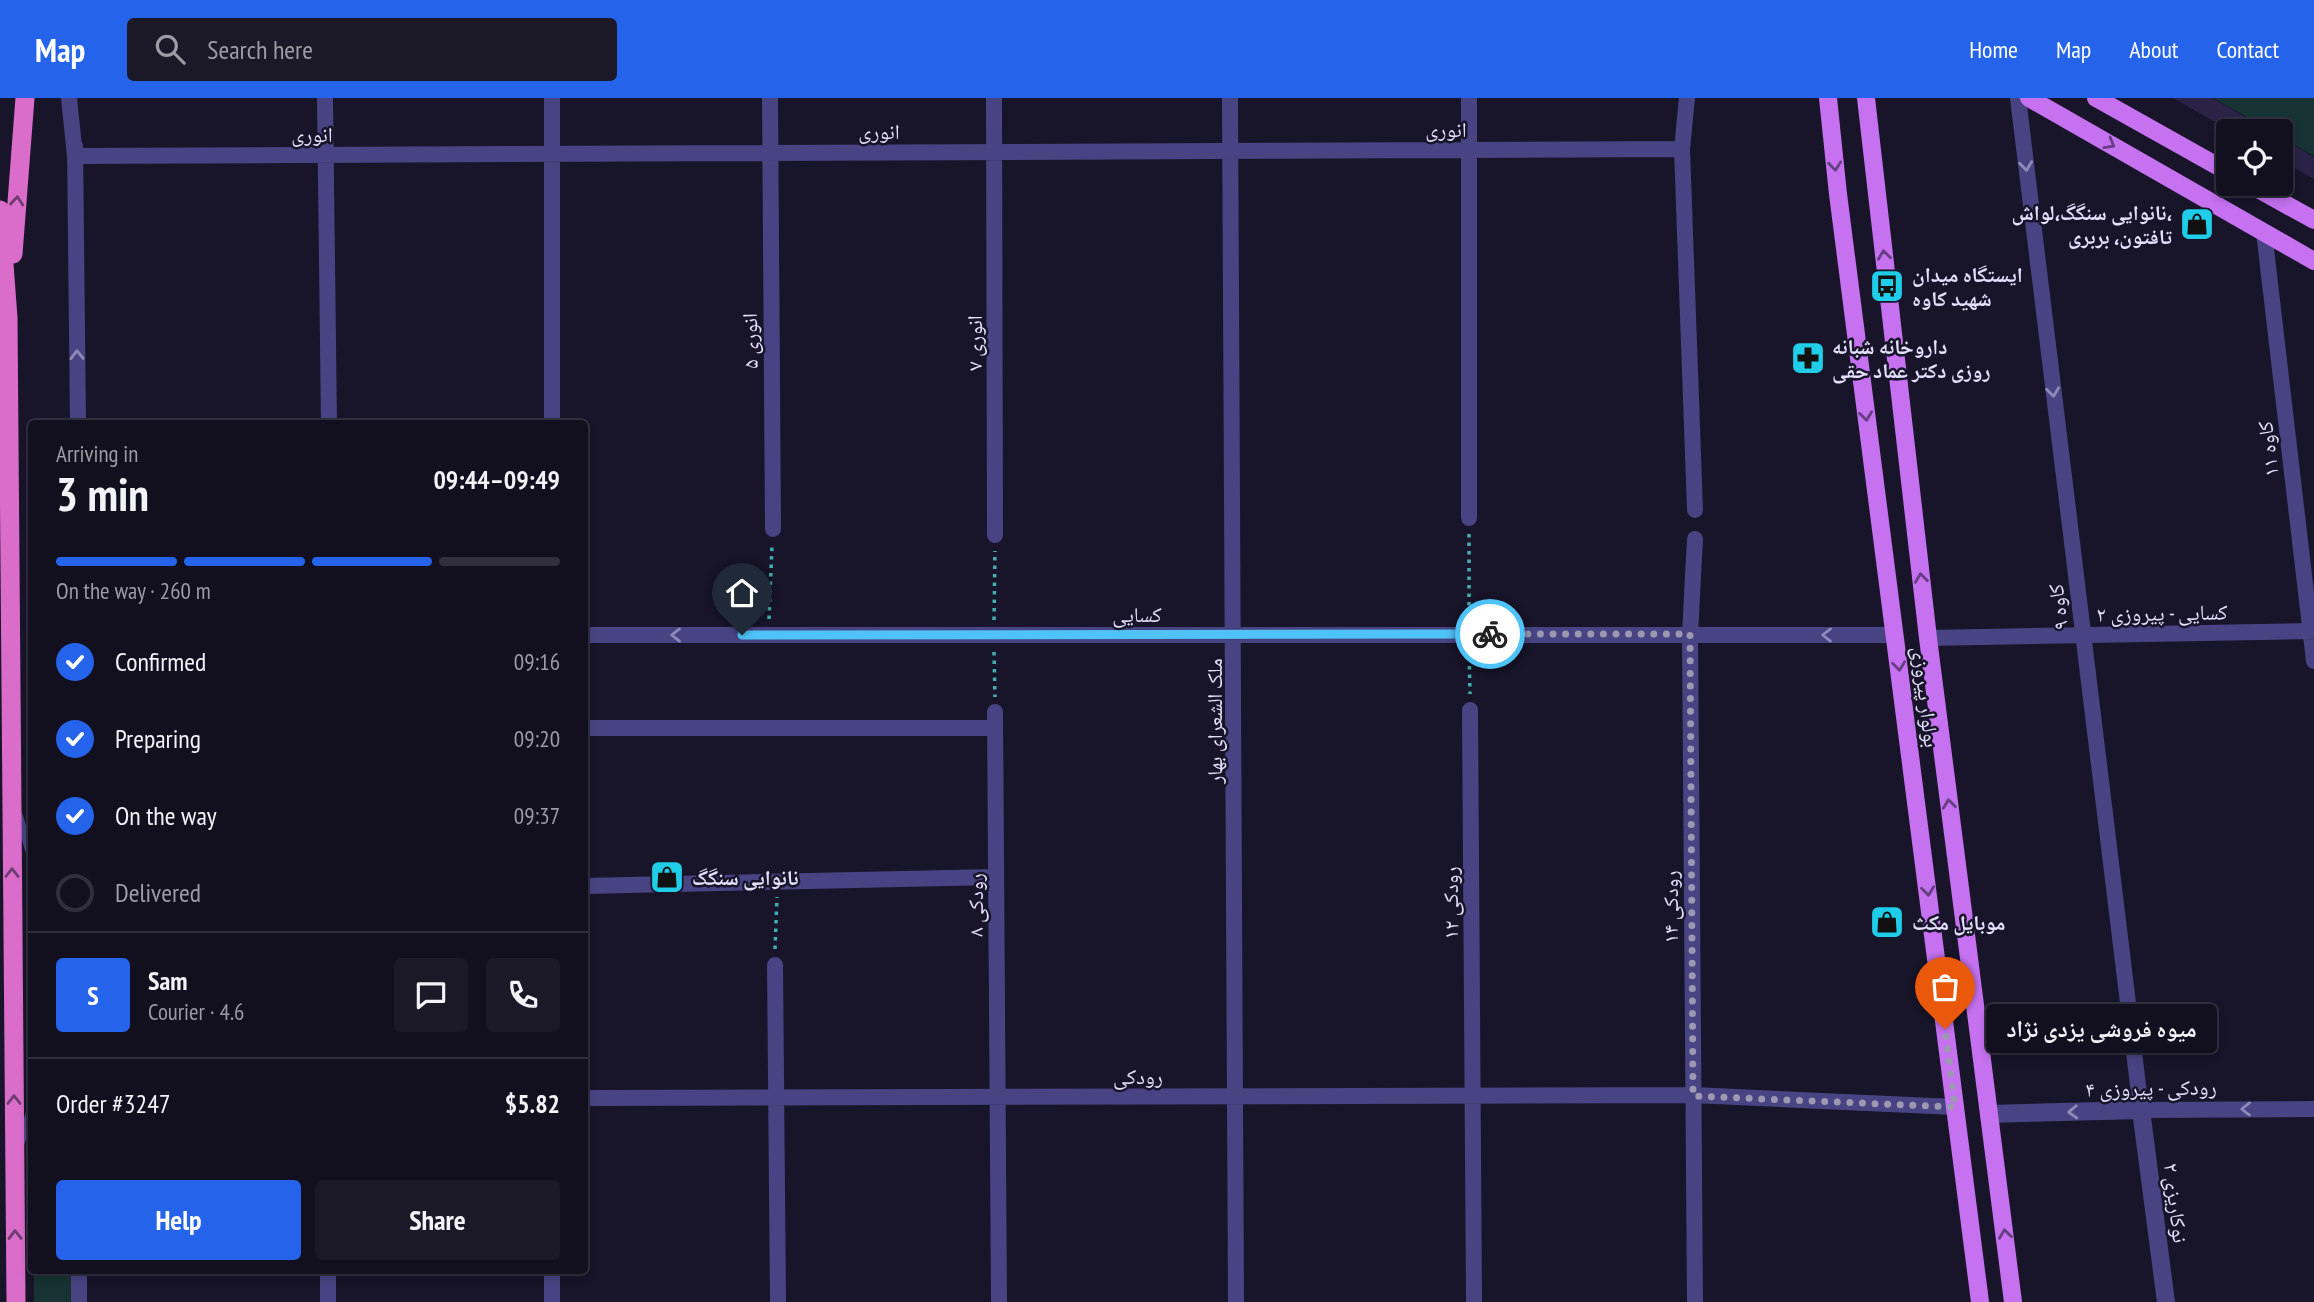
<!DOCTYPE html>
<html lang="en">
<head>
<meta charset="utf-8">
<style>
	:root { --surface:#120f1f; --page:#1b1828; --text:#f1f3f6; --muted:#9c9ca4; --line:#312f3d; --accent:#2563eb }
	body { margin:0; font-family:"PT Sans Narrow","Noto Naskh Arabic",sans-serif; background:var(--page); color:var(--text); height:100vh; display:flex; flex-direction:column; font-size:26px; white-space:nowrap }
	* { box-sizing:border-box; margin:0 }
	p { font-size:23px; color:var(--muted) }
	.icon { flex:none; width:38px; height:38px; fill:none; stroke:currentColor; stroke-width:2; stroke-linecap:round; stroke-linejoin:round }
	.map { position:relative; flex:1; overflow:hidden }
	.side { position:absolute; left:28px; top:322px; width:560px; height:854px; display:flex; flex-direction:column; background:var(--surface); border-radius:7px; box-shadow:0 4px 10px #0003,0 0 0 2px var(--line) }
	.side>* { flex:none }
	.tools { position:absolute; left:2216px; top:21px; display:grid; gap:14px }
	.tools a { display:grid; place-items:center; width:77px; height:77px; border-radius:7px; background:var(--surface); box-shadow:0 4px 10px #0003,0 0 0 2px var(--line); font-size:35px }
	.pin { position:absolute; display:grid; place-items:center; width:60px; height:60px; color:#fff; margin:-72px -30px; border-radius:50% 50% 50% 0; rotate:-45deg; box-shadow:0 0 7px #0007 }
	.pin .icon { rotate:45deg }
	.courier { position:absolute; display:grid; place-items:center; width:70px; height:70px; margin:-35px; border:5px solid #4fc3f7; border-radius:50%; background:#fff; color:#222; box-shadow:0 2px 9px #0007 }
	.bubble { position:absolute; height:49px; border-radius:7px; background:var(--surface); box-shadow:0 4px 10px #0003,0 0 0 2px var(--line); font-size:23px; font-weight:700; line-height:49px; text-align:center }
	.overview em { font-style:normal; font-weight:700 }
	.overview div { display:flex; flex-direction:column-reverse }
	.overview { display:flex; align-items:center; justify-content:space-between; height:119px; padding:0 28px }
	h1 { font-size:46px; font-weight:700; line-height:52px }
	.bar { display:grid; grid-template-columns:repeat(4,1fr); gap:10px 7px; align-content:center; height:84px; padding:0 28px }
	.bar i { height:9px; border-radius:5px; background:var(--line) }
	.bar .active { background:var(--accent) }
	.bar p { grid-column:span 4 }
	.line { display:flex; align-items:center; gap:18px; padding:0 28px; border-top:2px solid var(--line) }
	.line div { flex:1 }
	.round { display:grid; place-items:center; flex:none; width:74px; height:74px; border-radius:7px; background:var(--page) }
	ol { padding:0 28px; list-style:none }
	li { display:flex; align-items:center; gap:21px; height:77px }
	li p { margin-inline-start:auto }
	li .icon { padding:7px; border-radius:50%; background:var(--accent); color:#fff; stroke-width:4 }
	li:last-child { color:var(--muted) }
	li i { width:38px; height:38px; border:4px solid var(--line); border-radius:50% }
	.cta { display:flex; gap:14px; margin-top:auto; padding:14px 28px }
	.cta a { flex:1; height:80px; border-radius:7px; background:var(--accent); color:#fff; font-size:28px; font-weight:700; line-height:80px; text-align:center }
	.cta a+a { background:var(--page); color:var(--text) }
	header { display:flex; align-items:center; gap:42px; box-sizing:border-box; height:98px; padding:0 35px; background:var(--accent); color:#fff }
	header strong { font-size:33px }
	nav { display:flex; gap:38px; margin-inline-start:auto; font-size:24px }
	.search { width:490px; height:63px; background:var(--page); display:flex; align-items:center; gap:18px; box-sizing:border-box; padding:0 24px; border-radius:7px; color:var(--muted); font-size:26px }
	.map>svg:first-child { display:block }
	.green { fill:#173232 }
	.building { fill:#2b2248 }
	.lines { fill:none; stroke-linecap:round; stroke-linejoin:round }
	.path { stroke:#3eb1ae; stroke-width:3.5; stroke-dasharray:3.5 5; stroke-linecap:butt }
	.service { stroke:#484483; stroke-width:8 }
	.minor { stroke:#484483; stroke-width:16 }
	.tertiary { stroke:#484483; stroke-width:18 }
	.primary { stroke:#c571f0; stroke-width:18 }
	.trunk { stroke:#da6cca; stroke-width:19 }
	.oneway { stroke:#663e83 }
	.oneway2 { stroke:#8e8ab9 }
	.oneway3 { stroke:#6f3c71 }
	.done { stroke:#9c98b2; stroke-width:7; stroke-dasharray:0 12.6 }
	.route { stroke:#4fc3f7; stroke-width:9 }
	.labels { text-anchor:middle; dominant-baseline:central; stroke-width:5; stroke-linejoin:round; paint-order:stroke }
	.street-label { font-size:21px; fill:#e3dffc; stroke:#181429 }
	.poi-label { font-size:21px; font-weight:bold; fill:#e3dffc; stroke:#181429; text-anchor:start }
</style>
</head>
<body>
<header>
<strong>Map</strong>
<div class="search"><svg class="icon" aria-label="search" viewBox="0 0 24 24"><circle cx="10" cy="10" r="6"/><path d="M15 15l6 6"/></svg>Search here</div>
<nav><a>Home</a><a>Map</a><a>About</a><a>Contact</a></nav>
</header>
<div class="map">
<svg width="2314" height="1204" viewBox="0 0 2314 1204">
	<rect width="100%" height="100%" fill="#181429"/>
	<path class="green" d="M2213 0H2314V58L2280 39V33H2271Z
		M34 1173H72V1204H34Z"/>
	<path class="building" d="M2173 0H2212L2270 33H2231Z
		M2280 39 2314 59V81L2280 62Z"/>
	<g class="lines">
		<path class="path" d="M1469 436V519
			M769 521 772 448
			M994 522 995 453
			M1469 551 1470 596
			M994 554 995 599
			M775 851 777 799"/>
		<path class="service" d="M19 718 32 762
			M21 1044 32 1008"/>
		<path class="minor" d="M69 0 75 58 1682 51
			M325 0 329 326
			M770 0 773 431
			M994 0 995 437
			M1230 0 1236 1204
			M1687 0 1682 51 1695 412
			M2018 0 2141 1012 2314 1011
			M75 48 78 326
			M2264 134 2314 563
			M552 326V0
			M1469 420V0
			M584 537H1895
			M1928 540 2314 533
			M1470 612 1474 1204
			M995 614 999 1204
			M584 630H995
			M584 788 996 779
			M775 867 778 1204
			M584 1000 1693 997 1955 1009
			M79 1172V1204
			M328 1204V1172
			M552 1204V1172
			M1695 1204 1690 536 1695 441"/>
		<path class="tertiary" d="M1989 1016 2141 1012 2166 1204"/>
		<path class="primary" d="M1828 0 1838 96 1980 1204
			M1866 0 1928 540 2013 1204
			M2029 0 2314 163
			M2096 0 2228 74
			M2249 86 2314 122"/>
		<path class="trunk" d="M0 112 8 220 16 1204
			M13 156 25 0"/>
	</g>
	<defs><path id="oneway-chevron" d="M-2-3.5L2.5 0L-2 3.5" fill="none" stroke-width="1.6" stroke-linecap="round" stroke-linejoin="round" transform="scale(1.75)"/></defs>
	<g class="oneway">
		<use href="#oneway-chevron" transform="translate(2110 46) rotate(30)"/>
		<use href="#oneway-chevron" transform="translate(1835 68) rotate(84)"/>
		<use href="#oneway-chevron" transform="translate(1884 157) rotate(-97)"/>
		<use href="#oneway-chevron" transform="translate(1866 318) rotate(83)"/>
		<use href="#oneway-chevron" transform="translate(1921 480) rotate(-97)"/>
		<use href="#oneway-chevron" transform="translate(1899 568) rotate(83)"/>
		<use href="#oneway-chevron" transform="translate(1949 706) rotate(-97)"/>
		<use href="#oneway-chevron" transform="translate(1928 793) rotate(83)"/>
		<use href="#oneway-chevron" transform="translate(2005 1136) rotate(-97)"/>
	</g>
	<g class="oneway2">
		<use href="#oneway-chevron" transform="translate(2026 68) rotate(83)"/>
		<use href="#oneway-chevron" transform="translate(77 257) rotate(-91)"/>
		<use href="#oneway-chevron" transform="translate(2053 294) rotate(83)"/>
		<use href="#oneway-chevron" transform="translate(676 537) rotate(180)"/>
		<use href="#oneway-chevron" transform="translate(1827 537) rotate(-180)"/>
		<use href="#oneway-chevron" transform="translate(2246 1011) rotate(180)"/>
		<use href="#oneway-chevron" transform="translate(2073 1014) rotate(178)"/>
	</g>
	<g class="oneway3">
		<use href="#oneway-chevron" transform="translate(17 103) rotate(-85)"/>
		<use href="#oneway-chevron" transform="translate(12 775) rotate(-90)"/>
		<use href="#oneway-chevron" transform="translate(14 1002) rotate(-90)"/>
		<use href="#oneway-chevron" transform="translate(15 1137) rotate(-91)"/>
	</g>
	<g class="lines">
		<path class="done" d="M1490 536H1690L1693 998 1955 1009 1945 931"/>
		<path class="route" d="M742 537 1490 536"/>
	</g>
	<defs>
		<g id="shop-square" transform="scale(1.75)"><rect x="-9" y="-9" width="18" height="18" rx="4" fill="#1fcde8" stroke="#181429"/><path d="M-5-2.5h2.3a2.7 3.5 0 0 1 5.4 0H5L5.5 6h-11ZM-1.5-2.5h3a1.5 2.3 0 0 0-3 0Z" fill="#111"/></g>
		<g id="bus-square" transform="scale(1.75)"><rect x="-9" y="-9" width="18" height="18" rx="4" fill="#1fcde8" stroke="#181429"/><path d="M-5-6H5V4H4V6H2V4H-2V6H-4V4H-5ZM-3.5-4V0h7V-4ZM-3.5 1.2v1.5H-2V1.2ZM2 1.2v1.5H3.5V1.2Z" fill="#111"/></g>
		<g id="pharmacy-square" transform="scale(1.75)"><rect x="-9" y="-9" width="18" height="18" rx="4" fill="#1fcde8" stroke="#181429"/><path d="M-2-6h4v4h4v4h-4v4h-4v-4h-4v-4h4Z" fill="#111"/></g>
	</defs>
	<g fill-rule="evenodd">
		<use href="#shop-square" x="2197" y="126"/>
		<use href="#bus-square" x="1887" y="188"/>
		<use href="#pharmacy-square" x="1808" y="260"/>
		<use href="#shop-square" x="667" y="779"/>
		<use href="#shop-square" x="1887" y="824"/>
	</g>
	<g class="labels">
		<g class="street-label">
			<text x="1446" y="31">انوری</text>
			<text x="879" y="33">انوری</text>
			<text x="312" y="36">انوری</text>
			<text transform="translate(750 243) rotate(-91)">انوری ۵</text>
			<text transform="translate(974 245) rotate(-90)">انوری ۷</text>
			<text transform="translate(2268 351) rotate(-97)">کاوه ۱۱</text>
			<text transform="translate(2058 509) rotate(-97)">کاوه ۹</text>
			<text transform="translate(2162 515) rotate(-1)">کسایی - پیروزی ۲</text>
			<text x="1137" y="516">کسایی</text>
			<text transform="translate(1926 599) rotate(83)">بولوار پیروزی</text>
			<text transform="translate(1214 623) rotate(-90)">ملک الشعرای بهار</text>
			<text transform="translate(1450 805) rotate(-90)">رودکی ۱۲</text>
			<text transform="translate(975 807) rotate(-90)">رودکی ۸</text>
			<text transform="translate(1670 809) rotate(-90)">رودکی ۱۴</text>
			<text x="1138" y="978">رودکی</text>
			<text transform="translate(2151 990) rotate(-1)">رودکی - پیروزی ۴</text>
			<text transform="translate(2176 1105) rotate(83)">نوکاریزی ۲</text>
		</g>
		<g class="poi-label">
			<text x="2172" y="114" text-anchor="end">نانوایی سنگگ،لواش،<tspan x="2172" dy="24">تافتون، بربری</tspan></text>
			<text x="1912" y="176">ایستگاه میدان<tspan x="1912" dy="24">شهید کاوه</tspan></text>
			<text x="1832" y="248">داروخانه شبانه<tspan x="1832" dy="24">روزی دکتر عماد حقی</tspan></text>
			<text x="692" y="779">نانوایی سنگگ</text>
			<text x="1912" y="824">موبایل مکث</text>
		</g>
	</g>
</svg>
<div class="tools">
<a><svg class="icon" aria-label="locate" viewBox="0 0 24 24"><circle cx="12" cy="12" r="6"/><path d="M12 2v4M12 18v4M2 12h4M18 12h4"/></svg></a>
</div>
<div class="pin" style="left:1945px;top:931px;background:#ea580c"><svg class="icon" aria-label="bag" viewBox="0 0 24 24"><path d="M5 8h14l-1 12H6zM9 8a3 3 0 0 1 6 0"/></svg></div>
<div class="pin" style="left:742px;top:537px;background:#1f2937"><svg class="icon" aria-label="home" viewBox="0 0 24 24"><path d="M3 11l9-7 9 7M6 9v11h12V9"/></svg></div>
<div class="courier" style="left:1490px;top:536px"><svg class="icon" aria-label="bike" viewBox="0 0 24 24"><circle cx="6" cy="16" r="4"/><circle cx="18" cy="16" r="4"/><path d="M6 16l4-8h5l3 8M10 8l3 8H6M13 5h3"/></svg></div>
<div class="bubble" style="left:1986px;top:906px;width:231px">میوه فروشی یزدی نژاد</div>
<section class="side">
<div class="overview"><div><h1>3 min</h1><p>Arriving in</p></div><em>09:44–09:49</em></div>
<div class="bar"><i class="active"></i><i class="active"></i><i class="active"></i><i></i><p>On the way · 260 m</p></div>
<ol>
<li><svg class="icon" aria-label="check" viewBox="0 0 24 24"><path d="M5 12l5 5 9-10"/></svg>Confirmed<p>09:16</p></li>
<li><svg class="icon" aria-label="check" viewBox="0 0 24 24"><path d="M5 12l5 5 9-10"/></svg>Preparing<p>09:20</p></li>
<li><svg class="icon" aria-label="check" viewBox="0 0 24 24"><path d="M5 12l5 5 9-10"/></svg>On the way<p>09:37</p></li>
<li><i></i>Delivered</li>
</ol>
<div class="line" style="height:126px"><b class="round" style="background:var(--accent);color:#fff">S</b><div><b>Sam</b><p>Courier · 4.6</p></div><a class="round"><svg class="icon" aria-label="chat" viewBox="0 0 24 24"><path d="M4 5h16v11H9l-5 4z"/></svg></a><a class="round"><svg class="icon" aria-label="phone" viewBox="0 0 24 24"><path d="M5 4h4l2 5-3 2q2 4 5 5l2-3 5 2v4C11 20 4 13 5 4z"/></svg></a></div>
<div class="line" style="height:91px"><div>Order #3247</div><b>$5.82</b></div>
<div class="cta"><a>Help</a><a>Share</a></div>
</section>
</div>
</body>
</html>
